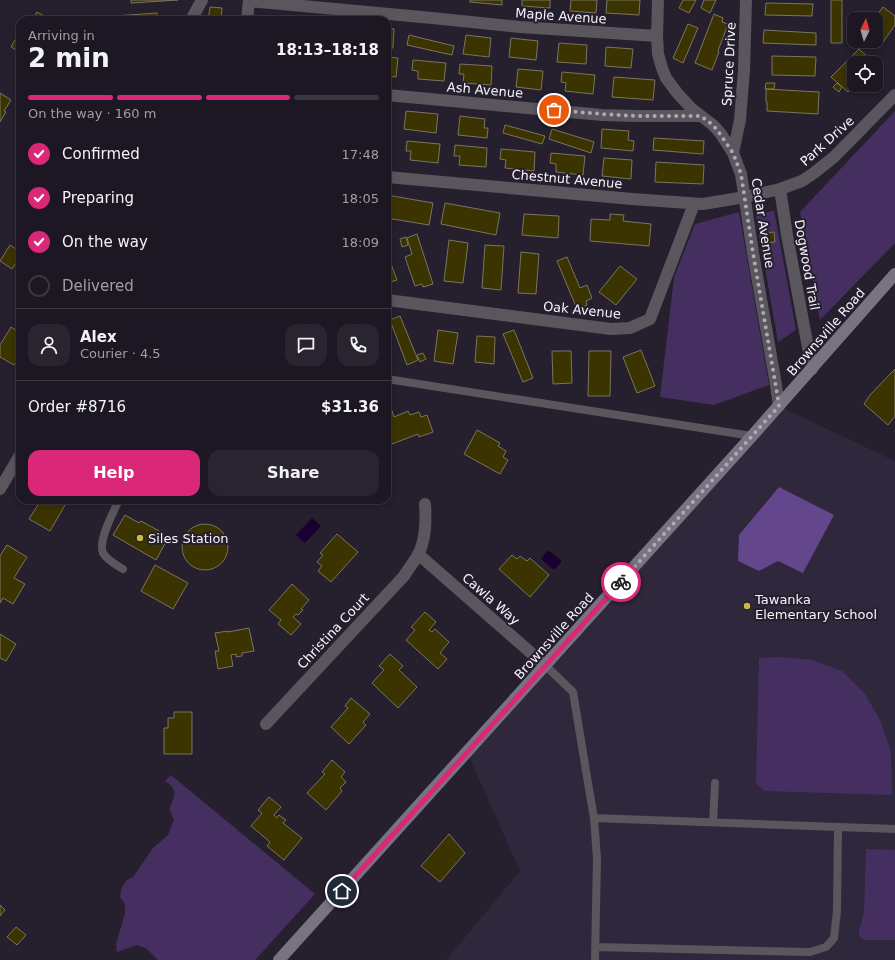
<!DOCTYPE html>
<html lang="en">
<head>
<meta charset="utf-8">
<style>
	:root { --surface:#1c1722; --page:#29242f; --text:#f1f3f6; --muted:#a09fa5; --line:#3a3640; --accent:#db2777 }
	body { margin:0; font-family:"DejaVu Sans",sans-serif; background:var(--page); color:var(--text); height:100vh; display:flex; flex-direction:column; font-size:15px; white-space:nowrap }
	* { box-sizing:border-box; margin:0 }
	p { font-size:13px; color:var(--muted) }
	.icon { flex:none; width:22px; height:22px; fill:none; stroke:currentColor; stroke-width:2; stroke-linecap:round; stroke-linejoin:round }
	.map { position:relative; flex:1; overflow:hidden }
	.side { position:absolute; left:16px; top:16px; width:375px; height:488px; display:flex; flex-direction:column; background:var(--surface); border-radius:12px; box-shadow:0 2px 10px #0003,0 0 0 1px var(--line) }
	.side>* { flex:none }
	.needle { width:26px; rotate:5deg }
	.controls { position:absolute; left:847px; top:12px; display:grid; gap:8px }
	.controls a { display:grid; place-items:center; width:36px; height:36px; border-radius:8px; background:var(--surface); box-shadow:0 2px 10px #0003,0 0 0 1px var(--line); font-size:20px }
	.pin { position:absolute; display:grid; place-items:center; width:34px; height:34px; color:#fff; margin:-17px; border:2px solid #fff; border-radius:50%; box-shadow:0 1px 4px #0007 }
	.courier { position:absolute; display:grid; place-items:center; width:40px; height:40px; margin:-20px; border:3px solid #db2777; border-radius:50%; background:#fff; color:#222; box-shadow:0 1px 5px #0007 }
	.headline em { font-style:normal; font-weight:700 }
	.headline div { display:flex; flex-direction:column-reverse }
	.headline { display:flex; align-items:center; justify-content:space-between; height:68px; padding:0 12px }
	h1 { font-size:26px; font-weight:700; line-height:30px }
	.bar { display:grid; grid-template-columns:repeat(4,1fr); gap:6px 4px; align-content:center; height:48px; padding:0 12px }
	.bar i { height:5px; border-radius:3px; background:var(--line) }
	.bar .active { background:var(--accent) }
	.bar p { grid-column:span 4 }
	.line { display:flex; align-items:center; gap:10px; padding:0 12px; border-top:1px solid var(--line) }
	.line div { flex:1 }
	.round { display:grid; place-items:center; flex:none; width:42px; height:42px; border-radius:12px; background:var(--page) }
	ol { padding:0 12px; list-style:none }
	li { display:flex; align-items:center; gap:12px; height:44px }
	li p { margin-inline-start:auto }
	li .icon { padding:4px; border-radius:50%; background:var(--accent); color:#fff; stroke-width:4 }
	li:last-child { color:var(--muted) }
	li i { width:22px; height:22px; border:2px solid var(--line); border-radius:50% }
	.action { display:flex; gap:8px; margin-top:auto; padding:8px 12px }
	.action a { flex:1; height:46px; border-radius:12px; background:var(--accent); color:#fff; font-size:16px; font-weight:700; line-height:46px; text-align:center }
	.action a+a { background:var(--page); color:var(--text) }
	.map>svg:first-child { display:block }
	.built { fill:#2f273c }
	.green { fill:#442f60 }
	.forest { fill:#64468c }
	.water { fill:#190030 }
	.building { fill:#3c3400; stroke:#787561 }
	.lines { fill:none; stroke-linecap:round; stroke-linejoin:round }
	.lane { stroke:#59565e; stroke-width:8 }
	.street { stroke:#59565e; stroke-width:12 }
	.secondary { stroke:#787380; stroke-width:12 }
	.done { stroke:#ada9b5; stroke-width:4; stroke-dasharray:0 7.2 }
	.route { stroke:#db2777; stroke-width:5 }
	.poi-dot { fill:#ccb939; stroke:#251f2e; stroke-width:1.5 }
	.labels { text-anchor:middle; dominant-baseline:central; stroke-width:4; stroke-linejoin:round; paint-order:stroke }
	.street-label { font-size:13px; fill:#f6f3fd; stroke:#251f2e }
	.poi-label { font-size:13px; fill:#f6f3fd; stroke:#251f2e; text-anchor:start }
</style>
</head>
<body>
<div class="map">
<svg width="895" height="960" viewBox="0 0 895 960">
	<rect width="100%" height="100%" fill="#251f2e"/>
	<path class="built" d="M779 406 895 461V960H446L520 871 467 752Z"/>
	<path class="green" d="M895 111V243L820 320 800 212Z
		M774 210 796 330 778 342 756 216Z
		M739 212 769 385 714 405 660 397 674 277 695 224Z
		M781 657 813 660 842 671 865 694 880 720 891 752 892 795 764 791 756 783 759 658Z
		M171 775 315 894 255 960H158L147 949 137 945 117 952 116 944 125 913V904L120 897 122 887 127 880 133 877 153 848 168 835 174 819C172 816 171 813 170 810 170 804 173 802 174 797 176 789 171 785 165 781Z
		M866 849 895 850V940H864L859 936V930L864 913Z"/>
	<path class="forest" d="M779 487 834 515 803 573 778 561 759 571 738 561 739 535Z"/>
	<path class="water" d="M312 518 321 526 305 543 296 535Z
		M548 550 562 561 554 570 541 559Z"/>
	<path class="building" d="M131 0H178L131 3Z
		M470 0H502V5L470 2Z
		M522 0H550V8L522 6Z
		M571 0H597L596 13 570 11Z
		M607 0H640L639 15 606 13Z
		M683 0H696L689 13 679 8Z
		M704 0H716L710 13 701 8Z
		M831 0H842V43H831Z
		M766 3 813 4 812 16 765 15Z
		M210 7 222 8 221 20H208Z
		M883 7 895 16V25L879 48 870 41H876V19H874Z
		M37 12 51 20H32Z
		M157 13V20H114V16Z
		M714 14 723 18 722 22 728 24 718 51 719 52 712 70 695 63Z
		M688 24 698 28 683 63 673 58Z
		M387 28 394 29 393 48H387Z
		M764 30 816 33V45L763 43Z
		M409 35 454 46 452 55 407 45Z
		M466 35 491 38 489 57 463 54Z
		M20 37V52L11 47 16 38 19 40Z
		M511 38 538 41 536 60 509 57Z
		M559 43 587 45 586 64 557 62Z
		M606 47 633 49 631 68 605 66Z
		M859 49 874 63H854V85H855L848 92 831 77Z
		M772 56 816 57 815 76 772 75Z
		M387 57 398 58 396 77 387 76Z
		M413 60 446 63 444 81 418 79V71L412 70Z
		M460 64 492 66 491 85 463 83 464 74H459Z
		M518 69 543 71 541 90 516 87Z
		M562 72 595 75 593 94 565 91 566 83 561 82Z
		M614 77 655 80 653 100 612 97Z
		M766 83H775L774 89H765Z
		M837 83 842 87 839 92 833 87Z
		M766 89 819 92 818 114 767 111V102H766Z
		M0 93 11 100 4 111 6 112 0 122Z
		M406 111 438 114 436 133 404 129Z
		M460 116 485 119 484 128H488L487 138 458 135Z
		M505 125 545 136 542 144 503 133Z
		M552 129 594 142 591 153 549 139Z
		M602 129 629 131 628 140 634 141 633 151 601 148Z
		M654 138 704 141 703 154 653 150Z
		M387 139H390L388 158H387Z
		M407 141 440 144 438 163 410 160 411 151H406Z
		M455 145 487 148 486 167 459 165 460 156H454Z
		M501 149 535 152 534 171 505 168 506 160 500 159Z
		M551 153 585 156 583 175 556 172V164L550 163Z
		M604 158 632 160 631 179 602 176Z
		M656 162 704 165 703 184 655 182Z
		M387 195 433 203 429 225 387 218Z
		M445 203 500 213 496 235 441 224Z
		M524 214 559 216 558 238 522 235Z
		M610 214 624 215 623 221 651 224 649 246 590 241 591 219 610 220Z
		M774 232 775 242 761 243 760 234Z
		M417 234 433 284 423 287 422 284 415 286 405 257 412 254 407 238Z
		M406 237 408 245 402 247 400 239Z
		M449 240 468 243 463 283 444 281Z
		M10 245 20 252V256L12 269 0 261Z
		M485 245 504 246 501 290 482 288Z
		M521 252 539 254 536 294 518 293Z
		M387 253 397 280 387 283Z
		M567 257 580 288 587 285 592 298 586 301 587 305 577 309 557 261Z
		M620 266 637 279 616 305 599 292Z
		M400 316 418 360 407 365 390 320Z
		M11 327 20 333V356L14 365 0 357V345Z
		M438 330 458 333 453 364 434 361Z
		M514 330 533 378 523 382 503 334Z
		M477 336 495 337 494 364 475 362Z
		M641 350 655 386 637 393 623 357Z
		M552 351H571L572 383 553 384Z
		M589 351H611L610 396H588Z
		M423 353 426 359 420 362 417 355Z
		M895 369V416L888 425 864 404 870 395Z
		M391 408 394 417 408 411 410 415 419 412 421 417 427 415 433 432 419 437 418 434 392 444 387 432V409Z
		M477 430 500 443 498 446 506 451 503 457 508 460 500 474 464 454Z
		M41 500H68L50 531 29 519Z
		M125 515 139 523 141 521 161 532 159 535 167 540 156 560 113 535Z
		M182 547a23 23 0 1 1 46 0a23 23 0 1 1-46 0Z
		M337 534 358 552 331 582 318 571 322 566 317 562 323 555 320 553Z
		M7 545 27 557 14 578 25 584 13 604 3 598 0 603V556Z
		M512 555 517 559 520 556 527 561 530 558 549 575 530 597 499 569Z
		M155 565 188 583 173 609 141 591Z
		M292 584 309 600 301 609 303 610 298 615 296 614 293 617 301 624 291 635 278 624 281 620 269 610Z
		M425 612 436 622 429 630 432 632 435 629 449 642 440 653 447 659 438 669 406 640 415 630 411 627Z
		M249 628 254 651 242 653V656L236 657V654L231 655 233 666 218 669 215 651H219L215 633 228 631V632Z
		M0 634 16 644 6 661 0 658Z
		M390 654 403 666 399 670 417 687 398 708 372 683 384 670 379 666Z
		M351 698 370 714 363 722 366 725 349 744 331 727 348 708 345 706Z
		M174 712H192V754H164V728H168V718H174Z
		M332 760 345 772 341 777 346 782 340 788 342 791 326 810 307 793 325 774 322 772Z
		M269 797 281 807 274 815 277 818 279 815 286 820 283 823 302 838 284 860 267 846 270 842 251 826 262 813 258 810Z
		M449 834 465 853 440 882 421 866Z
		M0 905 5 910 0 916Z
		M16 927 26 935 17 945 7 937Z"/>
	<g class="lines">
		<path class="lane" d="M387 379 752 436
			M120 500 117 504C112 515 98 541 103 553 107 560 116 565 123 569
			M545 665 573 692 589 789 594 818 597 859 595 960
			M594 818 895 829
			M713 822 715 783
			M596 947 810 952 826 947 834 938 837 911 838 827"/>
		<path class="street" d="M658 0 657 36 658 54 662 68 666 78 678 94 692 109 713 125 721 134 733 153 741 174 753 253 775 379 779 406
			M249 1 432 18 520 27 657 36
			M191 20 202 0
			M247 20 249 0
			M387 95 602 115 636 116H701
			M733 153 740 120 744 70 746 0
			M387 177 632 199 703 204 745 197 780 189 802 181 814 173 834 157 895 95
			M780 189 787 235 812 369
			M387 300 611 329 630 328 650 319 694 204
			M0 489 20 455
			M418 554 545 665
			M266 724 404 576C408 569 414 562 418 555 426 539 426 521 425 504"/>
		<path class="secondary" d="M279 960 752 436 895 274"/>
	</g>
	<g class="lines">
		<path class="done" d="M554 110 602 114 636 116H701L713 125 720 134 733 153 741 174 753 253 777 393 779 406 621 582"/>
		<path class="route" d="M342 891 621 582"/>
	</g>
	<g class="poi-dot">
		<circle cx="140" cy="538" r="4"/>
		<circle cx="747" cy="606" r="4"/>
	</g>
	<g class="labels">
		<g class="street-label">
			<text transform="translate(561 16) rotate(4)">Maple Avenue</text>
			<text transform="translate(729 64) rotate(-87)">Spruce Drive</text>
			<text transform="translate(485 90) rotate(5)">Ash Avenue</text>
			<text transform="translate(827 141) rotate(-42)">Park Drive</text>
			<text transform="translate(567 179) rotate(5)">Chestnut Avenue</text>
			<text transform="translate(763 223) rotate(81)">Cedar Avenue</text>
			<text transform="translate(807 265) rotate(80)">Dogwood Trail</text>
			<text transform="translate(582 310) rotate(6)">Oak Avenue</text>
			<text transform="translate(826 332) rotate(-49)">Brownsville Road</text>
			<text transform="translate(491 599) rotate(41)">Cawla Way</text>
			<text transform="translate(333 631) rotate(-47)">Christina Court</text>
			<text transform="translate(554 636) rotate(-48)">Brownsville Road</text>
		</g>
		<g class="poi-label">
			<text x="148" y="538">Siles Station</text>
			<text x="755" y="599">Tawanka<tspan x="755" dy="15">Elementary School</tspan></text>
		</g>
	</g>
</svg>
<div class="controls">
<a><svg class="needle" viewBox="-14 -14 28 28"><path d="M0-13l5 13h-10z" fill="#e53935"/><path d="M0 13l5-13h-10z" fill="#a09fa5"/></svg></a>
<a><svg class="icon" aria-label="locate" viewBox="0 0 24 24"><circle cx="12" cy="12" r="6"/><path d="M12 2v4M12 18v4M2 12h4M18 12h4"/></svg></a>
</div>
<div class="pin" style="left:554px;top:110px;background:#ea580c"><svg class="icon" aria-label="bag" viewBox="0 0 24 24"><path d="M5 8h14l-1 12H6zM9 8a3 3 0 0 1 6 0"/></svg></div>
<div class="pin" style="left:342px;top:891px;background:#1f2937"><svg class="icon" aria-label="home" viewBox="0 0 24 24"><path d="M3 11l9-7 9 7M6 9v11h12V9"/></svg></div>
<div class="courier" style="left:621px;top:582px"><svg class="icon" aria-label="bike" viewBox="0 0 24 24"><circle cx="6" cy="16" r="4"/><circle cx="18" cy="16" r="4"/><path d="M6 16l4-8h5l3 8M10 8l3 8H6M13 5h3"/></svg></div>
<section class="side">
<div class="headline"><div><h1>2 min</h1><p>Arriving in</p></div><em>18:13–18:18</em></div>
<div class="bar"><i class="active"></i><i class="active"></i><i class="active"></i><i></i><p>On the way · 160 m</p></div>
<ol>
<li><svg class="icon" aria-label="check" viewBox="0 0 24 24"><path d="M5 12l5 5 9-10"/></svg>Confirmed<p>17:48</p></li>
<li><svg class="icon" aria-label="check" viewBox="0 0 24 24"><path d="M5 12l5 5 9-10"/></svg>Preparing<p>18:05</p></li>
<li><svg class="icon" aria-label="check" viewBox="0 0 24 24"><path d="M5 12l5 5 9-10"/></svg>On the way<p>18:09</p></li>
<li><i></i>Delivered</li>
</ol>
<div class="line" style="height:72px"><a class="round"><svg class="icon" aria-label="person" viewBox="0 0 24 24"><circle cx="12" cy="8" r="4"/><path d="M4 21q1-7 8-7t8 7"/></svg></a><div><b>Alex</b><p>Courier · 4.5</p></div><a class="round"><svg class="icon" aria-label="chat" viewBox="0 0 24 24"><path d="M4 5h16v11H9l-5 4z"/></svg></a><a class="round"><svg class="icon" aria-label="phone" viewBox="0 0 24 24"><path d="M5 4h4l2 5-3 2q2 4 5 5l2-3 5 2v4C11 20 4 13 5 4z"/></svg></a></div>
<div class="line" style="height:52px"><div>Order #8716</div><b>$31.36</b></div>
<div class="action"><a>Help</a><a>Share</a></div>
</section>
</div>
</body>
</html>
